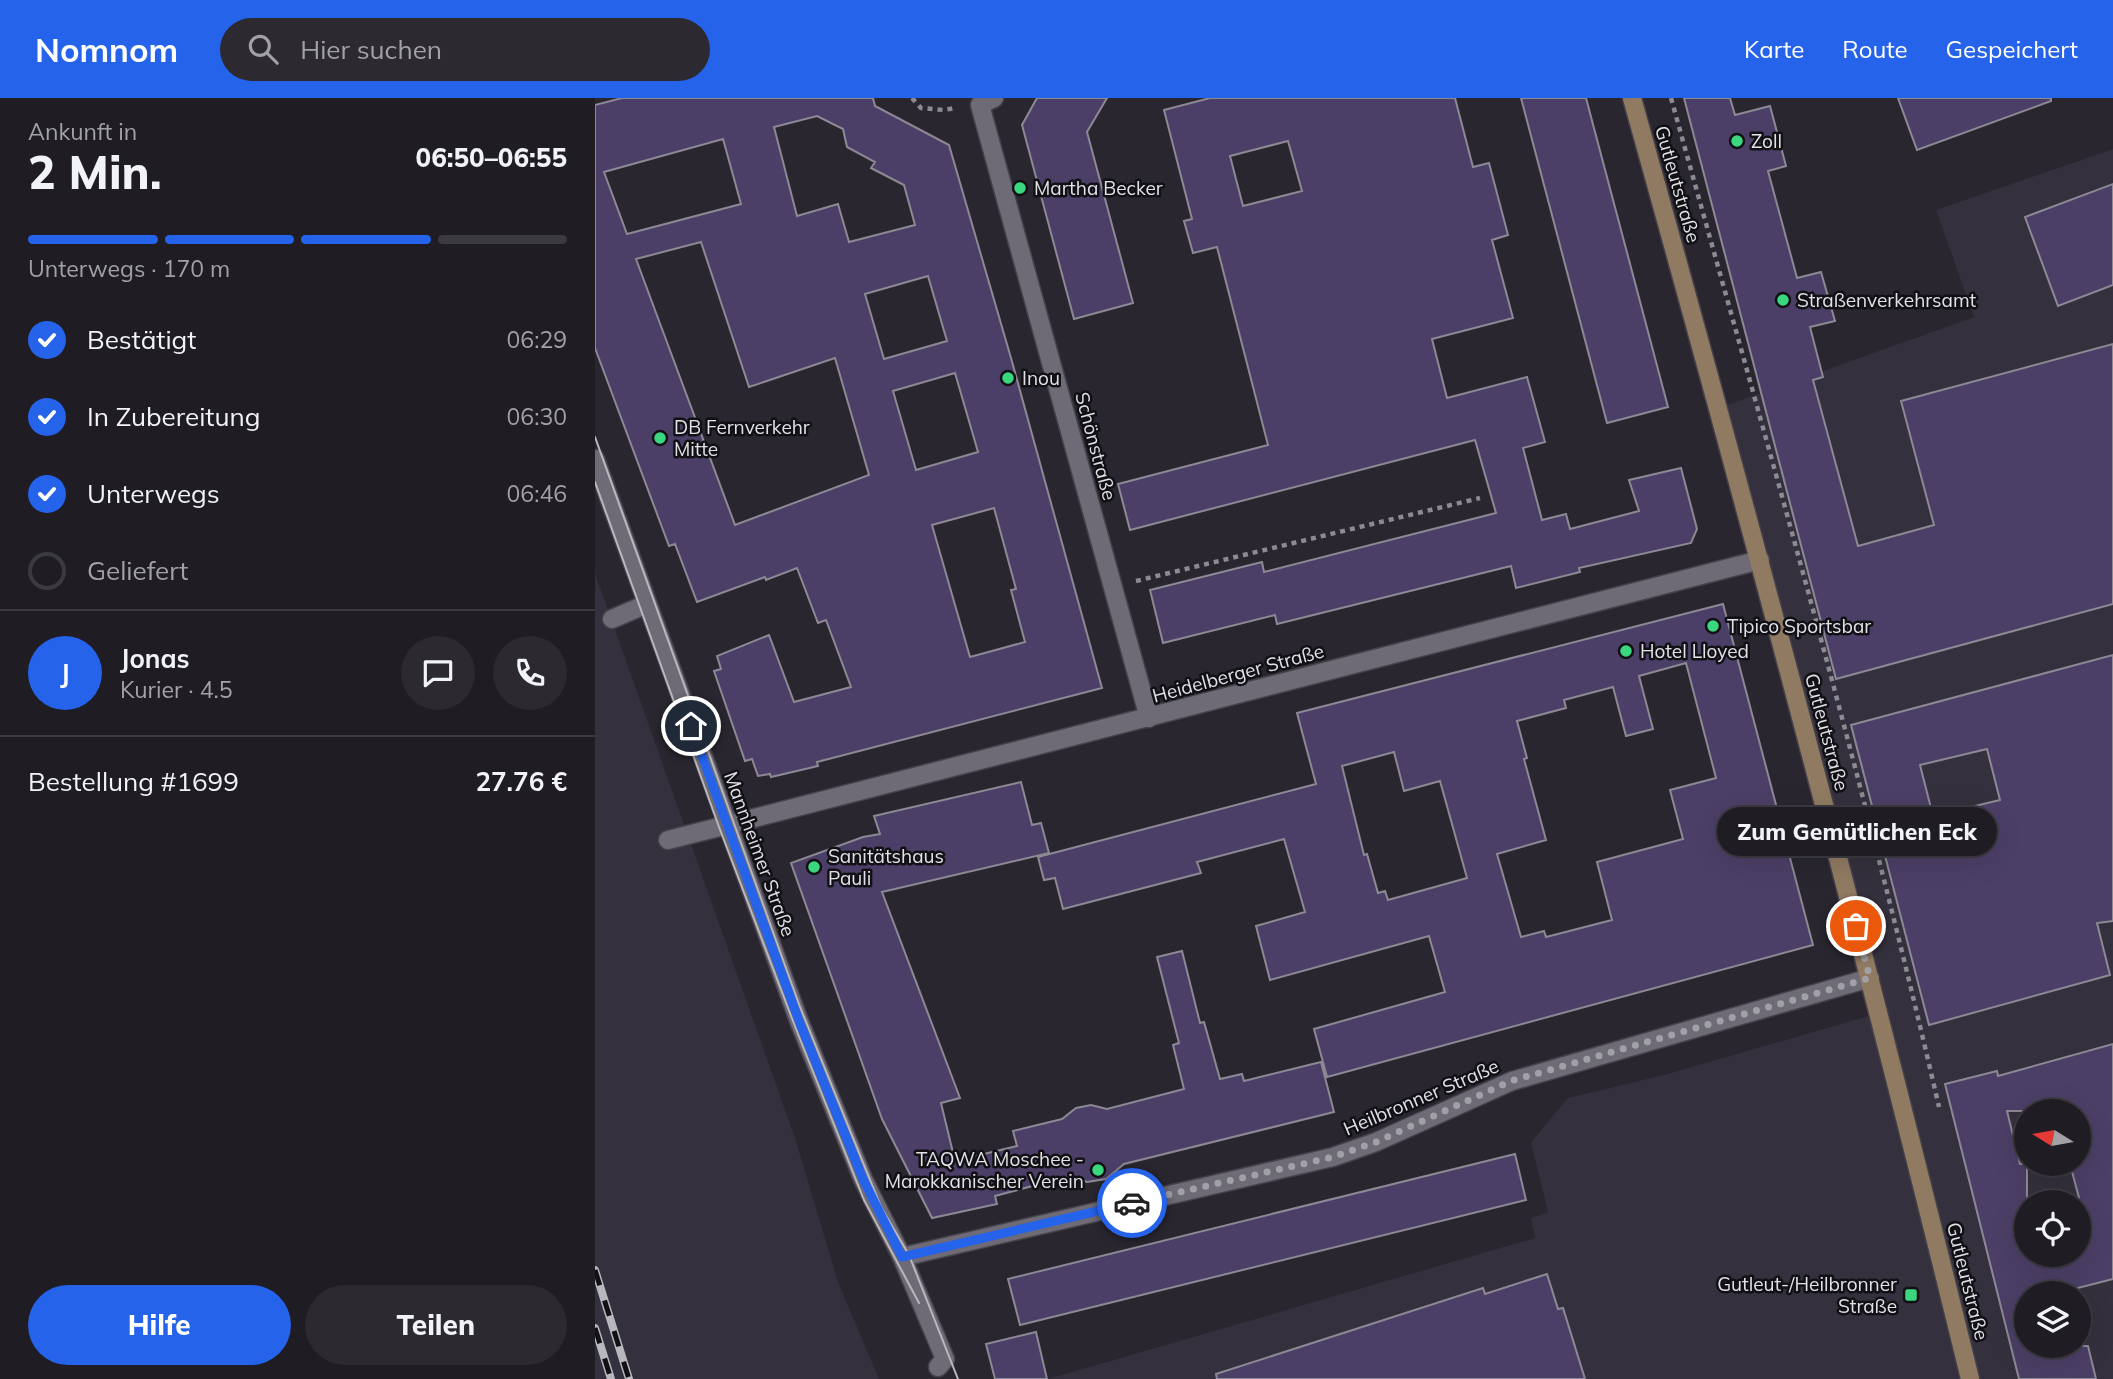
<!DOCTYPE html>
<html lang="de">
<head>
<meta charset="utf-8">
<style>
	:root { --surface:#1f1c23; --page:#2c2930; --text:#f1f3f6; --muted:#a1a1a6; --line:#3c3a41; --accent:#2563eb }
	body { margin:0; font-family:Mulish,sans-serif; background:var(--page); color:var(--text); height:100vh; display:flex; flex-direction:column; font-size:26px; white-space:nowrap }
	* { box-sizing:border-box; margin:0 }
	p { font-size:23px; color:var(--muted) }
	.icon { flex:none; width:38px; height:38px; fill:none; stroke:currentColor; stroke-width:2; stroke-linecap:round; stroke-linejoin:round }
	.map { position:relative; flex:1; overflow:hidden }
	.drawer { display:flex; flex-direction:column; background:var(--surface); width:595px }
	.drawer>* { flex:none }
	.needle { width:46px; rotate:281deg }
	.controls { position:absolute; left:1419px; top:1001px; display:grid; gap:14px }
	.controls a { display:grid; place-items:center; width:77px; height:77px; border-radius:50%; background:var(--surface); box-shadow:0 7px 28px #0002,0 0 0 2px var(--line); font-size:35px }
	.pin { position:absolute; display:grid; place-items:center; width:60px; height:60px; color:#fff; margin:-30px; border:4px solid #fff; border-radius:50%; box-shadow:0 2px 7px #0007 }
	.courier { position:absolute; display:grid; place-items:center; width:70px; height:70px; margin:-35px; border:5px solid #2563eb; border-radius:50%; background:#fff; color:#222; box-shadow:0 2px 9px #0007 }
	.bubble { position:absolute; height:49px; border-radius:24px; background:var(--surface); box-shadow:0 7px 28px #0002,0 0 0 2px var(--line); font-size:23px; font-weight:800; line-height:49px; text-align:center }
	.headline em { font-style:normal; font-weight:800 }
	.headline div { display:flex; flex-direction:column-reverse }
	.headline { display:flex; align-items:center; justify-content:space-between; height:119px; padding:0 28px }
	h1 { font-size:46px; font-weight:800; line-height:52px }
	.bar { display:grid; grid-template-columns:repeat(4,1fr); gap:10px 7px; align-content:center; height:84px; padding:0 28px }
	.bar i { height:9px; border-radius:5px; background:var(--line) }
	.bar .selected { background:var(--accent) }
	.bar p { grid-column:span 4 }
	.line { display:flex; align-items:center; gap:18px; padding:0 28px; border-top:2px solid var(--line) }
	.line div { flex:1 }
	.round { display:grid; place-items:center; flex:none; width:74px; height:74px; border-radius:37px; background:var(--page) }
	ol { padding:0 28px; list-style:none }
	li { display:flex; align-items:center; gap:21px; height:77px }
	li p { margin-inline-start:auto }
	li .icon { padding:7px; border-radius:50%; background:var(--accent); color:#fff; stroke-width:4 }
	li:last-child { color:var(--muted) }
	li i { width:38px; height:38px; border:4px solid var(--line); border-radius:50% }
	.action { display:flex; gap:14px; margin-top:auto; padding:14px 28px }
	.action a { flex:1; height:80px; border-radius:42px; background:var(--accent); color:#fff; font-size:28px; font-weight:800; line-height:80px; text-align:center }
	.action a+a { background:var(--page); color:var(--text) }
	header { display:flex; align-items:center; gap:42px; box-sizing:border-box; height:98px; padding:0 35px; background:var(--accent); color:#fff }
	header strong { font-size:33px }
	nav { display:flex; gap:38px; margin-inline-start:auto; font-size:24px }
	.search { width:490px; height:63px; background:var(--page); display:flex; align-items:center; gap:18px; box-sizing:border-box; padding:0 24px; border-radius:38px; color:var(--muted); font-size:26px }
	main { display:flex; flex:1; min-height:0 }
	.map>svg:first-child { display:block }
	.built { fill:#34303d; fill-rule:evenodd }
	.building { fill:#4c3f67; stroke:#8c8994; stroke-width:2; fill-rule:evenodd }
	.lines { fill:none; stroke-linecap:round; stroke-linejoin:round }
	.lane-casing { stroke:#444149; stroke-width:21 }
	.street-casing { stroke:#444149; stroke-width:21 }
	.secondary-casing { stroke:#444149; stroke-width:21 }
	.path { stroke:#8c8a92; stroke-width:4.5; stroke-dasharray:5 5; stroke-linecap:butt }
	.lane { stroke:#6e6b76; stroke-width:18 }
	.street { stroke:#6e6b76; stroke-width:18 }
	.secondary { stroke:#907a62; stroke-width:18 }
	.tram { stroke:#b8b7be; stroke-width:2 }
	.rail-casing { stroke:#b8b7be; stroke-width:8 }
	.rail { stroke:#111014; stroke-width:5; stroke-dasharray:16; stroke-linecap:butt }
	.done { stroke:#a1a0a7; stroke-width:7; stroke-dasharray:0 12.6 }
	.route { stroke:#2563eb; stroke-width:9 }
	.poi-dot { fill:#3ad77f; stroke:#111014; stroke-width:2.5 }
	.labels { text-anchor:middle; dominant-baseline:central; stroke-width:5; stroke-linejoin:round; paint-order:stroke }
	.poi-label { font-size:19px; fill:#e2e1e7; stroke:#111014; text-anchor:start }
	.street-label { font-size:19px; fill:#e2e1e7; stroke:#111014 }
</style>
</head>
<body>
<header>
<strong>Nomnom</strong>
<div class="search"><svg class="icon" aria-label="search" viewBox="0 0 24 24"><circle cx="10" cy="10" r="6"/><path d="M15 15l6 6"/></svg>Hier suchen</div>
<nav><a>Karte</a><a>Route</a><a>Gespeichert</a></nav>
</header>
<main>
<section class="drawer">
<div class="headline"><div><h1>2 Min.</h1><p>Ankunft in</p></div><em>06:50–06:55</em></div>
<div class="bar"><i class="selected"></i><i class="selected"></i><i class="selected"></i><i></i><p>Unterwegs · 170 m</p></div>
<ol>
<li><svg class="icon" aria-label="check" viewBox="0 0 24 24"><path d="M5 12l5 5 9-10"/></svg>Bestätigt<p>06:29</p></li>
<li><svg class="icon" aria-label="check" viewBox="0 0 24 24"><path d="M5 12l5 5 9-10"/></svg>In Zubereitung<p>06:30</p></li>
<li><svg class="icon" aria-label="check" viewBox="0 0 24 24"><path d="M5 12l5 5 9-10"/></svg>Unterwegs<p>06:46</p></li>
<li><i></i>Geliefert</li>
</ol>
<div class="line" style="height:126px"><b class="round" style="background:var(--accent);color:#fff">J</b><div><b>Jonas</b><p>Kurier · 4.5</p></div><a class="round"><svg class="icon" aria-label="chat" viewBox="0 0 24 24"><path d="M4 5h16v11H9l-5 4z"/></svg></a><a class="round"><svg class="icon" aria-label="phone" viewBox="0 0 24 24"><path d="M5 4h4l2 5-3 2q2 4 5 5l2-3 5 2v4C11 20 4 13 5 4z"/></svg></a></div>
<div class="line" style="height:91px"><div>Bestellung #1699</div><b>27.76 €</b></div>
<div class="action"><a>Hilfe</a><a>Teilen</a></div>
</section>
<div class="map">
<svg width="1518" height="1281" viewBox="0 0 1518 1281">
	<rect width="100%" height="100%" fill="#29262f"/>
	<path class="built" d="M1518 51V1281H400L391 1246 441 1234 453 1281 940 1140 936 1120 953 1114 936 1044 973 1000 1069 977 1284 915 1124 310 1379 219 1341 112ZM1432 1013H1484V1066H1432ZM1432 1104H1484V1157H1432ZM1432 1195H1484V1248H1432Z
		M0 475 200 1040 243 1184 284 1281H0Z"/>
	<path class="building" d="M27 0H278L280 8 354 47 416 260 507 590 222 664 223 668 176 679 175 676 163 678 157 661 150 663 119 573 126 571 122 558 174 537 199 604 256 589 231 522 223 525 202 470 171 482 170 479 102 504 80 446 74 448 0 250V7ZM222 18 248 31 252 49 280 64 276 70 309 87 320 127 254 144 243 106 202 118 179 29ZM128 41 146 106 32 136 9 74ZM106 144 154 289 240 260 274 377 140 427 41 161ZM333 178 352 243 289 261 270 196ZM360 275 383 354 321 372 298 293ZM399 410 421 491 416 492 430 544 375 559 337 427Z
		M442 0H512L492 34 538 205 479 221 427 27Z
		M615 0H860L878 69 894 65 913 137 897 142 918 220 837 241 852 300 932 279 950 344 928 350 947 422 971 416 975 431 1044 413 1034 382 1086 370 1102 431 1096 445 984 470 985 474 921 490 916 468 682 526 680 517 568 545 555 492 667 464 669 474 901 415 880 342 535 432 523 386 673 347 622 149 598 155 589 123 597 121 569 12ZM693 43 707 93 648 108 635 58Z
		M926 0H991L1073 309 1012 325Z
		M1089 0H1135L1140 17 1175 8 1191 68 1173 73 1202 180 1226 174 1240 223 1215 229 1228 279 1218 282 1263 448 1339 427 1306 303 1518 246V506L1241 581Z
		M1303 0H1456V3L1322 52Z
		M1518 86V187L1463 208 1430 119Z
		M1128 506 1218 847 732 979 719 931 850 894 834 838 675 882 661 828 710 814 689 741 602 764 606 775 468 811 460 780 449 782 443 759 721 686 702 615ZM1091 565 1121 680 1075 692 1088 741 1002 764 1017 822 951 839 949 833 926 839 902 756 951 742 929 661 932 660 922 623 971 610 969 602 1018 589 1031 638 1058 631 1044 578ZM799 654 809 693 845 683 872 780 793 802 790 793 783 795 772 756 769 757 747 668Z
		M1518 557V823L1502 825 1515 877 1334 927 1256 627ZM1392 651 1405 702 1338 718 1325 667Z
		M426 684 437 727 446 725 454 755 287 794 365 1000 346 1005 360 1063 422 1048 418 1033 467 1021 481 1010 496 1007 512 1011 589 991 578 947 584 945 562 859 587 853 605 925 609 924 625 981 647 976 649 983 726 964 739 1014 529 1066 511 1081 492 1084 475 1078 400 1098 402 1106 337 1120 287 1021 196 765 268 739 285 736 279 718Z
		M1518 946V1181L1479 1191 1480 1195H1432V1248H1493L1501 1281H1424L1350 986 1402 973 1403 978ZM1412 1013H1484V1066H1475L1484 1100V1157H1432V1066H1425Z
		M920 1056 931 1102 425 1227 413 1181Z
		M952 1176 963 1211 968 1210 990 1281H622L621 1276 888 1190 890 1196Z
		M441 1234 452 1281H400L391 1246Z"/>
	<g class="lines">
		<g class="lane-casing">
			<path id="lane" d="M17 521 52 506
				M73 742 132 727
				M307 1159 350 1261 343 1269"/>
		</g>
		<g class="street-casing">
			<path id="street" d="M399 0 385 7 554 620
				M0 361 204 923 268 1081 307 1159 738 1059 781 1044 917 983 1275 880
				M132 727 1165 462"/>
		</g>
		<g class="secondary-casing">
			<path id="secondary" d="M1037 0C1156 425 1270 852 1375 1281"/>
		</g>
		<path class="path" d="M317 0 326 10 349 12 360 10
			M1076 0C1169 335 1266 670 1344 1009
			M541 483 885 400"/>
		<use href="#lane" class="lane"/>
		<use href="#street" class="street"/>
		<use href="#secondary" class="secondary"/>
		<path class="tram" d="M0 339 205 909 286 1109 314 1157 363 1281
			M0 384 124 729 203 936 269 1102 324 1205"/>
		<g class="rail-casing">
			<path id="rail" d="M0 1172 34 1281
				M0 1230 16 1281"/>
		</g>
		<use href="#rail" class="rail"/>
	</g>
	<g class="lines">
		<path class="done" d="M537 1105 738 1059 781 1044 916 983 1275 880 1261 828"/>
		<path class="route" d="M96 628 204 923 268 1081 307 1159 537 1105"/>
	</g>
	<g class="poi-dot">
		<circle cx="1142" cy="43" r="7"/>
		<circle cx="425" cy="90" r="7"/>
		<circle cx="1188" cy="202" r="7"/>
		<circle cx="413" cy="280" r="7"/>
		<circle cx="65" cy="340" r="7"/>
		<circle cx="1118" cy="528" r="7"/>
		<circle cx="1031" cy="553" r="7"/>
		<circle cx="219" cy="769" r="7"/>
		<circle cx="503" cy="1072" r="7"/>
		<rect x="1309" y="1190" width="14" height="14" rx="3.5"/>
	</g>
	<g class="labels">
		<g class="poi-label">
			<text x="1156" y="43">Zoll</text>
			<text x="439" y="90">Martha Becker</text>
			<text x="1202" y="202">Straßenverkehrsamt</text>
			<text x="427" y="280">Inou</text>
			<text x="79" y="329">DB Fernverkehr<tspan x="79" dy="22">Mitte</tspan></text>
			<text x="1132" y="528">Tipico Sportsbar</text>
			<text x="1045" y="553">Hotel Lloyed</text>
			<text x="233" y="758">Sanitätshaus<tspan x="233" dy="22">Pauli</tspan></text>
			<text x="489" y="1061" text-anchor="end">TAQWA Moschee -<tspan x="489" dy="22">Marokkanischer Verein</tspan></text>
			<text x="1302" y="1186" text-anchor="end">Gutleut-/Heilbronner<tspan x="1302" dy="22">Straße</tspan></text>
		</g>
		<g class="street-label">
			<text transform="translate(1083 86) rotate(74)">Gutleutstraße</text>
			<text transform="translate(501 348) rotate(75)">Schönstraße</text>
			<text transform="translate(643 575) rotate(-15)">Heidelberger Straße</text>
			<text transform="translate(1232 634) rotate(75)">Gutleutstraße</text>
			<text transform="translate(165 756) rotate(70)">Mannheimer Straße</text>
			<text transform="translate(826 999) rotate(-23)">Heilbronner Straße</text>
			<text transform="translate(1373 1183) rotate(76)">Gutleutstraße</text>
		</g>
	</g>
</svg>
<div class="controls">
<a><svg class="needle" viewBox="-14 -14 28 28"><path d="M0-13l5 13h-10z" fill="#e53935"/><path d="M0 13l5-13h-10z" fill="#a1a1a6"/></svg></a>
<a><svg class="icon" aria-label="locate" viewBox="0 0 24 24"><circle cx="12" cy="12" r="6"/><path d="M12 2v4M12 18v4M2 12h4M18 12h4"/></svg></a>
<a><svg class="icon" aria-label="layers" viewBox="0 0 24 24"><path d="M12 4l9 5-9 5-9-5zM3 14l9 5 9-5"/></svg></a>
</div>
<div class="pin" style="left:1261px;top:828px;background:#ea580c"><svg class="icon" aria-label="bag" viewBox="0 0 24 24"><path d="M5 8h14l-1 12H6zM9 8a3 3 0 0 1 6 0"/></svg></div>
<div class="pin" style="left:96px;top:628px;background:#1f2937"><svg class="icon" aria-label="home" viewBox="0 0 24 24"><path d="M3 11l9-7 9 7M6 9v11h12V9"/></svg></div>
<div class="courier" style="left:537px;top:1105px"><svg class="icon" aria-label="car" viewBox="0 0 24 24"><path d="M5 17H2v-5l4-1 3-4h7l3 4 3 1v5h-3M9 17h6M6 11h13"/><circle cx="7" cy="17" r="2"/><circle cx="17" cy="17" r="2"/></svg></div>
<div class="bubble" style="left:1122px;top:709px;width:280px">Zum Gemütlichen Eck</div>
</div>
</main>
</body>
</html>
